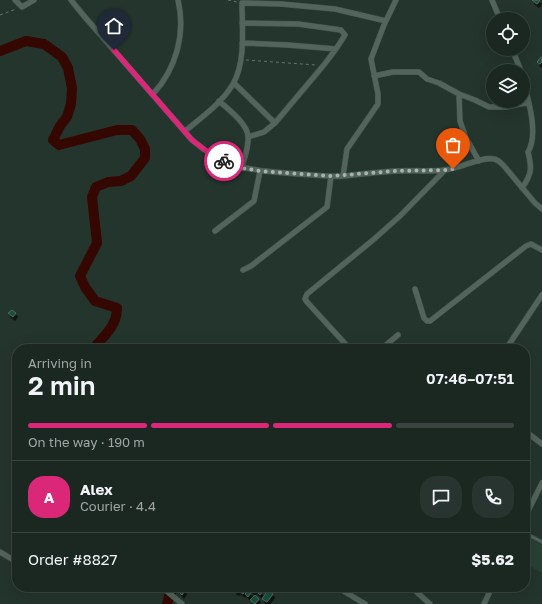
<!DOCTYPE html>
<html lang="en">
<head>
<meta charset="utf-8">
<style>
	:root { --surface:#1b2822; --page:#28342f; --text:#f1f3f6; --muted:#a0a6a5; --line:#394440; --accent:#db2777 }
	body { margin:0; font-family:"Golos Text",sans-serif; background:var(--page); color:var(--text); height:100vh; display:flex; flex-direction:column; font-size:15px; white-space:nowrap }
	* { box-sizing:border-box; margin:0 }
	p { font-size:13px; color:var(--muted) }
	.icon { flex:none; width:22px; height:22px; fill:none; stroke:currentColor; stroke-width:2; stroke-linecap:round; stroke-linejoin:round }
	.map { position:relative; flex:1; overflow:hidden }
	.sheet { position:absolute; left:12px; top:344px; width:518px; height:248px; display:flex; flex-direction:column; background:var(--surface); border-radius:16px; box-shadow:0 4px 16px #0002,0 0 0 1px var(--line) }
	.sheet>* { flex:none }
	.tools { position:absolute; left:486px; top:12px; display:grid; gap:8px }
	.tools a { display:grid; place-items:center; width:44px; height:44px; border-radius:50%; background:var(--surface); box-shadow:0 4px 16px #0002,0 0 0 1px var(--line); font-size:20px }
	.pin { position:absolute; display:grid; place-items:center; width:34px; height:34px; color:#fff; margin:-41px -17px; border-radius:50% 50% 50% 0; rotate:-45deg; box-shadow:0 0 4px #0007 }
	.pin .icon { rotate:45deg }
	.courier { position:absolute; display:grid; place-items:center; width:40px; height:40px; margin:-20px; border:3px solid #db2777; border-radius:50%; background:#fff; color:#222; box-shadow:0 1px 5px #0007 }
	.head em { font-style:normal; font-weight:600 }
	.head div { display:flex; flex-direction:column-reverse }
	.head { display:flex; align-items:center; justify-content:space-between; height:68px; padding:0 16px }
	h1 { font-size:26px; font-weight:600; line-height:30px }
	.bar { display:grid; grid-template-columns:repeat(4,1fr); gap:6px 4px; align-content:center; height:48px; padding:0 16px }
	.bar i { height:5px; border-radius:3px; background:var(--line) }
	.bar .current { background:var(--accent) }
	.bar p { grid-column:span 4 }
	.line { display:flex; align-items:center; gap:10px; padding:0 16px; border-top:1px solid var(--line) }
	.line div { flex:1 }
	.round { display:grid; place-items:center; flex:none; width:42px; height:42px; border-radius:16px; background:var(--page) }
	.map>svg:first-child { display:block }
	.built { fill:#284135 }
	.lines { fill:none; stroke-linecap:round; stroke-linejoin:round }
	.river { stroke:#340800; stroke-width:10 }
	.building { fill:#14513a; stroke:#54665d; filter:url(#shadow) }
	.service-casing { stroke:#42524a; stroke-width:4 }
	.minor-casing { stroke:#42524a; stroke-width:6 }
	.path { stroke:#64736c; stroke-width:1; stroke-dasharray:3 3; stroke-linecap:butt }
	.service { stroke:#52645b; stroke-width:2.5 }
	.minor { stroke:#52645b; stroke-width:5 }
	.done { stroke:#a7b4ad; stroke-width:4; stroke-dasharray:0 7.2 }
	.route { stroke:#db2777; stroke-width:5 }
</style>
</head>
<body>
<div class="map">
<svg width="542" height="604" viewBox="0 0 542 604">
	<defs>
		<filter id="shadow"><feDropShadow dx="2" dy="3.5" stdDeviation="0" flood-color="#0009"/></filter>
	</defs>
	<rect width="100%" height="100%" fill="#24352d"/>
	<path class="built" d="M525 536 542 545V573L525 563Z"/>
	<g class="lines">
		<path class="river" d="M0 51 26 41 44 44 62 57 68 68 72 88 71 104 67 117 60 126 53 140 59 145 117 130H132L140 139 145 149V158L131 176 121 181 108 182 96 187 92 197 97 243 80 276 85 287 95 301 117 308C117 326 104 336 93 349
			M167 604 170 593 175 587"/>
	</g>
	<path class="building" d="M532 0H540L537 4Z
		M541 57 542 62 540 64 537 62Z
		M12 310 16 313 13 317 8 313Z
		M237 587 241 589 237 592 234 590Z
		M250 587H256L257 588 253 592 249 588Z
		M181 588 185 590 182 595 179 592Z
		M258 588 262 593 260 595 256 591Z
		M242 589 244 591 246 589 247 590 243 594 239 591Z
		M268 590 273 594 267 602 262 599Z
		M248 591 251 593 248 597 245 594Z
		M255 595 259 599 255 604 250 600Z"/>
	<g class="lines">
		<g class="service-casing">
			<path id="service" d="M525 533 542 542"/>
		</g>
		<g class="minor-casing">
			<path id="minor" d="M15 0 22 7 34 0
				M71 0 84 16 192 140C226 170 255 171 299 174 314 175 329 177 344 176 361 174 379 172 396 171 412 170 428 172 444 170 460 169 481 156 494 159 499 160 501 163 504 166L535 203 542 209
				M492 0 500 19
				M242 23 298 24 341 30 345 35 336 49 323 66 275 123 264 132 248 137
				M242 43 288 45 336 49
				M512 49 521 71
				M374 76 393 72H419L427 79 439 83 459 94 475 100 489 107H506L520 104 529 103
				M234 83 275 123
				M153 94C176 69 186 34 178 0
				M459 94 460 121 466 138 479 161
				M219 101C228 109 248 124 248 137 249 147 244 158 242 168
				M185 131C201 118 222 103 233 84 246 62 242 27 242 3L281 4 335 9 386 21
				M343 176 347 149 378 104V94L371 59 384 25 396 0
				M522 188C532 174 532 168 528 152 539 134 528 99 523 79
				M215 231 254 201 260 171
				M243 270 251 266 327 207 331 176
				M415 289 424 318 427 321H430L526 246 531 244 542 250
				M433 348 435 349
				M350 349 307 302 305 299 307 294 373 240 400 216 445 170
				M381 349 398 335
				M506 349 542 295
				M525 431 542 444
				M525 517 542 483
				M0 552 17 562
				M162 587 182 604
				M337 587 365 604
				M411 587 430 604
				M484 604 492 587"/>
		</g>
		<path class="path" d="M228 0 237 2
			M0 15 16 9
			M246 60 316 65"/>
		<use href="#service" class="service"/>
		<use href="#minor" class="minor"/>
	</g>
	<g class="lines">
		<path class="done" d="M224 161 242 168 260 171 331 176 395 171 445 170 453 169"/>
		<path class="route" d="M114 50 192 140 212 155 224 161"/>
	</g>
</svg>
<div class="tools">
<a><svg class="icon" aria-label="locate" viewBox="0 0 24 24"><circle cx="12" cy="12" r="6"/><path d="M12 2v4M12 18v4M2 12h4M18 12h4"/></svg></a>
<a><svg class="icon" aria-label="layers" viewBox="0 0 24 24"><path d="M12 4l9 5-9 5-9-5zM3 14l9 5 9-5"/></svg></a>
</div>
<div class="pin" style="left:453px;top:169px;background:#ea580c"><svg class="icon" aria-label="bag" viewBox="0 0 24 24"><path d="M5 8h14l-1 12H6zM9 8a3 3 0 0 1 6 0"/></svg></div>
<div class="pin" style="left:114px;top:50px;background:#1f2937"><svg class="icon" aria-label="home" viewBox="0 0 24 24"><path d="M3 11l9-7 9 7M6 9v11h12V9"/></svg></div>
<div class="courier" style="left:224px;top:161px"><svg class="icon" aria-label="bike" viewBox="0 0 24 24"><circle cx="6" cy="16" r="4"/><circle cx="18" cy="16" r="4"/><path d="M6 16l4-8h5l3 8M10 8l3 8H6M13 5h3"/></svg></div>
<section class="sheet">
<div class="head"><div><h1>2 min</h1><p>Arriving in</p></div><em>07:46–07:51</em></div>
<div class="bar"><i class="current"></i><i class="current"></i><i class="current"></i><i></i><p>On the way · 190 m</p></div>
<div class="line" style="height:72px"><b class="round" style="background:var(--accent);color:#fff">A</b><div><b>Alex</b><p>Courier · 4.4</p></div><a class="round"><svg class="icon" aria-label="chat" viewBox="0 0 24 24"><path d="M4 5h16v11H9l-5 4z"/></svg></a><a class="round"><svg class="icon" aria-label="phone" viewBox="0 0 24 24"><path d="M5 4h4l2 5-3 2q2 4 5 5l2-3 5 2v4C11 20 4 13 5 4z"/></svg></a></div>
<div class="line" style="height:52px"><div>Order #8827</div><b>$5.62</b></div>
</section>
</div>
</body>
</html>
